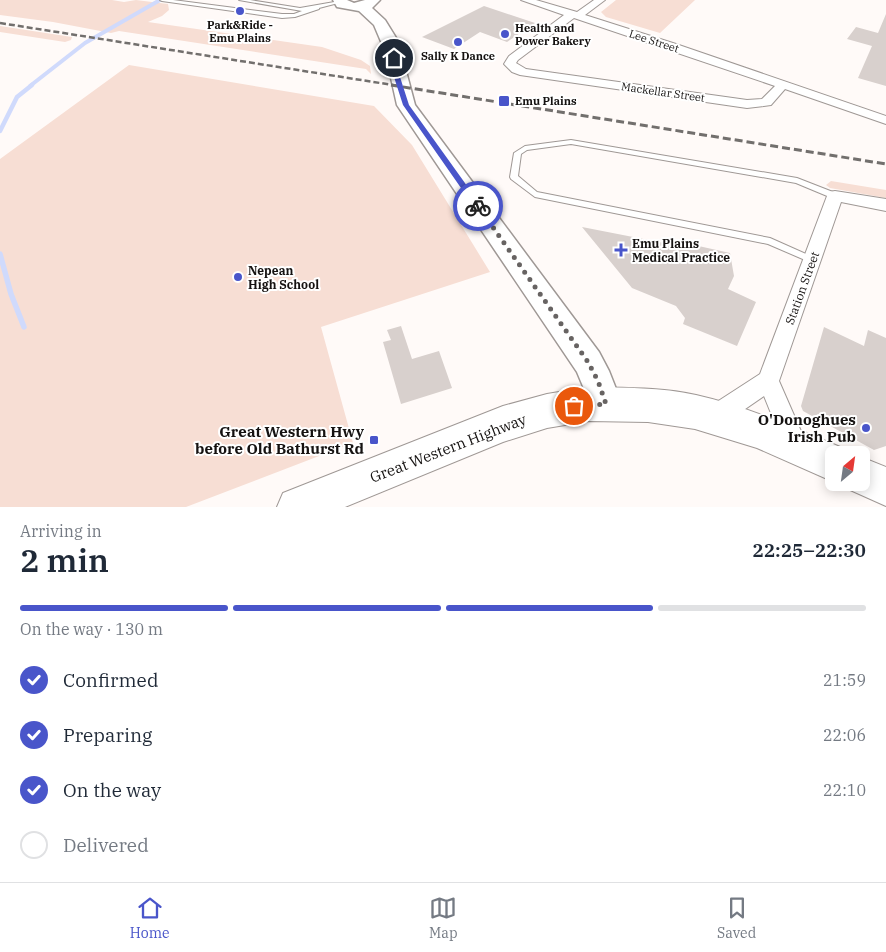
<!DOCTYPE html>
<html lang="en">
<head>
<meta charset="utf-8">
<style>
	:root { --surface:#fff; --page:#f2f2f3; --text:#1f2937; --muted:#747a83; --line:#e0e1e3; --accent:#4955ca }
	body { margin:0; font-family:"IBM Plex Serif",serif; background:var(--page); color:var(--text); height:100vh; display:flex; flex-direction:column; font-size:19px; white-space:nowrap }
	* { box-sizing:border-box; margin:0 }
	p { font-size:16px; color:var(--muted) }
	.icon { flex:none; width:28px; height:28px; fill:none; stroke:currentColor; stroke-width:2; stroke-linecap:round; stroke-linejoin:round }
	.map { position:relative; height:507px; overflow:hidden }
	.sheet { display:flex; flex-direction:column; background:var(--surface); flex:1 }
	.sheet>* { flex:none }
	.needle { width:32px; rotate:29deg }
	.controls { position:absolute; left:825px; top:446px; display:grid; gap:10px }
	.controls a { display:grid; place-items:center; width:45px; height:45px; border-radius:8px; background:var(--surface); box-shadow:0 2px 12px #0003; font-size:25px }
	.pin { position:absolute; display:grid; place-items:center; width:42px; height:42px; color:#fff; margin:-21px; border:2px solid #fff; border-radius:50%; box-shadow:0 1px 5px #0007 }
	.courier { position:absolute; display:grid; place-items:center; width:50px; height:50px; margin:-25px; border:4px solid #4955ca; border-radius:50%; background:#fff; color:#222; box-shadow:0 1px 6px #0007 }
	.head em { font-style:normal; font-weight:600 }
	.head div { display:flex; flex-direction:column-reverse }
	.head { display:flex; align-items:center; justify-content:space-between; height:85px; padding:0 20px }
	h1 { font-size:32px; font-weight:600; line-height:38px }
	.bar { display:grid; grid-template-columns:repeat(4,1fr); gap:8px 5px; align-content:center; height:60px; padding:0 20px }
	.bar i { height:6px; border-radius:4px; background:var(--line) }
	.bar .current { background:var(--accent) }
	.bar p { grid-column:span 4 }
	ol { padding:0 20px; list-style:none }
	li { display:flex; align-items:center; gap:15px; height:55px }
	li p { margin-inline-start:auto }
	li .icon { padding:5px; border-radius:50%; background:var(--accent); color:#fff; stroke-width:4 }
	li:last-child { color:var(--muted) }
	li i { width:28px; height:28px; border:2px solid var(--line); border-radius:50% }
	.tab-bar { display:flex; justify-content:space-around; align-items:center; height:70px; border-top:1px solid var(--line); background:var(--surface); font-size:14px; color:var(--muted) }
	.tab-bar a { display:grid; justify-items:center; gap:2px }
	.tab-bar .current { color:var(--accent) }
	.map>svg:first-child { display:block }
	.green { fill:#f7ded4 }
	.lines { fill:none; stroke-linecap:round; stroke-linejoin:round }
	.stream-far2 { stroke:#d0dafc; stroke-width:4 }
	.stream-far1 { stroke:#d0dafc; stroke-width:4.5 }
	.stream { stroke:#d0dafc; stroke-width:5.5 }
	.building { fill:#d8d0cd }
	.lane-casing { stroke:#9f9895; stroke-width:2 }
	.street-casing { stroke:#9f9895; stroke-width:2 }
	.secondary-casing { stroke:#9f9895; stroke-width:3 }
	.highway-casing { stroke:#9f9895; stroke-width:2 }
	.lane { fill:#fff; fill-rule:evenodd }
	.street { fill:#fff; fill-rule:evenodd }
	.secondary { fill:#fff; fill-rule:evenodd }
	.highway { fill:#fff; fill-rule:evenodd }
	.rail-far1 { stroke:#726f6d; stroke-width:2.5; stroke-dasharray:6 3; stroke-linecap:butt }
	.rail { stroke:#726f6d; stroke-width:3; stroke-dasharray:8 4; stroke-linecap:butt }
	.route { fill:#4955ca }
	.done { stroke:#676362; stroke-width:5; stroke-dasharray:0 9 }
	.poi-dot { fill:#4955ca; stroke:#fff; stroke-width:2 }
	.labels { text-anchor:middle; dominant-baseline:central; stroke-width:4; stroke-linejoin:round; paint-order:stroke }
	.far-poi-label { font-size:11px; font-weight:bold; fill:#151211; stroke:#fff }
	.far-street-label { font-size:11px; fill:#151211; stroke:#fff }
	.poi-label { font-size:12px; font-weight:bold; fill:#151211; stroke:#fff; text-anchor:start }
	.street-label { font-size:12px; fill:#151211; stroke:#fff }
	.near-poi-label { font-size:15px; font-weight:bold; fill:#151211; stroke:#fff; text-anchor:end }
	.near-street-label { font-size:15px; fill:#151211; stroke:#fff }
</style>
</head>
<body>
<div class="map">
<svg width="886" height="507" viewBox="0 0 886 507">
	<rect width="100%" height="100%" fill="#fffaf8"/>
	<path class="green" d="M0 0H112L124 2 136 0 168 4 169 10 162 16 148 22 322 47 361 60 370 66 371 74 366 69 119 31 111 33 53 22 0 15Z
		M616 0H695L660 33 606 17 601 12Z
		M0 26 72 37 71 40 65 42 0 32Z
		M129 65 374 106 412 145 490 272 321 327 353 443 186 507H0V159Z
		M831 181 886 190V198L830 188 826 185Z"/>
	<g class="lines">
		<path class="stream-far2" d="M30 86 85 43 160 0"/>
		<path class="stream-far1" d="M0 131 17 97 32 85"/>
		<path class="stream" d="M0 254 11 294 24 327"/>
	</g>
	<path class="building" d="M484 6 535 23 507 42 480 32 454 49 422 37Z
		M886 14V86L858 78 872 46 847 39 856 27 878 33Z
		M582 227 679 246 685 243 730 253 734 276 728 289 756 302 737 346 683 324 685 318 676 306 632 288Z
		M401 326 412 359 439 351 452 388 401 404 383 342 391 340 387 330Z
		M824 327 864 346 868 330 886 338V446L874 450 803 411 801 406Z"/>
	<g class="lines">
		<g class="lane-casing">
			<path id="lane" d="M160 0H173L282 14H294L302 11 239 0H250L300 8 340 1 342 2 319 8V9L295 17 282 18 162 1Z
				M571 140 797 178 838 194 839 196 838 198H832L796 183 571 144 527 150 521 154 518 176 537 192 770 238 815 258 816 260 815 262 812 263 768 244 535 197 511 179 510 177 514 153 525 146Z"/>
		</g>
		<g class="street-casing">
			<path id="street" d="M521 0H536L577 12 594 0H605L585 15 676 44 886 116V124L785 89 771 105 747 108 520 75 512 72 504 64 509 56 564 15ZM574 18 775 86 762 99 747 100 526 69 516 63 518 60Z
				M835 191 886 199V211L841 202 779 381 807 445 803 453 795 457 787 453 764 396 722 425 714 428 706 425 703 417 706 409 760 374 827 196 829 192Z"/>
		</g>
		<g class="secondary-casing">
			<path id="secondary" d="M333 0H347L354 3 365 0H380L372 8 385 20 398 41 415 105 599 352 609 371 622 404 617 415 606 419 595 415 577 372 397 105 385 51 374 25 359 11 337 7Z"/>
		</g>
		<g class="highway-casing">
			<path id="highway" d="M589 387C625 388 661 387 696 395 749 407 798 429 847 450L849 455H834V482L757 448 695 429 648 422 589 421 547 428 503 442 345 507H277L283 493 503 406 547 394Z
				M861 457 886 467V506L848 489 845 482H861Z"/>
		</g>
		<use href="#lane" class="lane"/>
		<use href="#street" class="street"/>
		<use href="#secondary" class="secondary"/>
		<use href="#highway" class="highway"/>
		<path class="rail-far1" d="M0 23 399 86"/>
		<path class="rail" d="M391 85 886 164"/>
	</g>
	<path class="route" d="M392 57 397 58 400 77 409 105 480 204V208H475L403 105 394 77Z"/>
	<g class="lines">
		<path class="done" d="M478 206 588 362 598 381 606 404 574 406"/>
	</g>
	<g class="poi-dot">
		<circle cx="240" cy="11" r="5"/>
		<circle cx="505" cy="34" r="5"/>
		<circle cx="458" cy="42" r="5"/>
		<rect x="498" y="95" width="12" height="12" rx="2.5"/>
		<path d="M618.5 242.5h5v5h5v5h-5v5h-5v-5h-5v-5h5z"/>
		<circle cx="238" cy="277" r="5"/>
		<circle cx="866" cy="428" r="5"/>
		<rect x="369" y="435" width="10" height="10" rx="2.5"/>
	</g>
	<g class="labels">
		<g class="far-poi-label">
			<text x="240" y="25">Park&amp;Ride -<tspan x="240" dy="13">Emu Plains</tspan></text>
			<text x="515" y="28" text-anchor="start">Health and<tspan x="515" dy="13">Power Bakery</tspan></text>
			<text x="458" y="56">Sally K Dance</text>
			<text x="515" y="101" text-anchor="start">Emu Plains</text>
		</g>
		<g class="far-street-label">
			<text transform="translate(654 41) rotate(18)">Lee Street</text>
			<text transform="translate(663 92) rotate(8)">Mackellar Street</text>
		</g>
		<g class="poi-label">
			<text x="632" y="243">Emu Plains<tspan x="632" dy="14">Medical Practice</tspan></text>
			<text x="248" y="270">Nepean<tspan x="248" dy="14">High School</tspan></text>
		</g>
		<g class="street-label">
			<text transform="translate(802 288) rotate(-70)">Station Street</text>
		</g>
		<g class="near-poi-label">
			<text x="856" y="419">O'Donoghues<tspan x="856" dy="17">Irish Pub</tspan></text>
			<text x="364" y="431">Great Western Hwy<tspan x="364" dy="17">before Old Bathurst Rd</tspan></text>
		</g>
		<g class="near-street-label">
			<text transform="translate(448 448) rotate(-21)">Great Western Highway</text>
		</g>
	</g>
</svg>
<div class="controls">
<a><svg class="needle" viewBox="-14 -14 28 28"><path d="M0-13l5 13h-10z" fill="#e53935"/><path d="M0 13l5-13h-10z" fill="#747a83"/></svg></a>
</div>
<div class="pin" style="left:574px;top:406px;background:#ea580c"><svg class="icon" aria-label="bag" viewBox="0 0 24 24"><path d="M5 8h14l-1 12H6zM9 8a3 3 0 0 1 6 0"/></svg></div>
<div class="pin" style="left:394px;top:58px;background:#1f2937"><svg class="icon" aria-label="home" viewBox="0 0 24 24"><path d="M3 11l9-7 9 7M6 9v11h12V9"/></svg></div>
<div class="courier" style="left:478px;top:206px"><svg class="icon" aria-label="bike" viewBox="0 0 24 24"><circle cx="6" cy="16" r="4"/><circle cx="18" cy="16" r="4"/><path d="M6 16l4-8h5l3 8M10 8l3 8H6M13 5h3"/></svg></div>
</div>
<section class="sheet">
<div class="head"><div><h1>2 min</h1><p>Arriving in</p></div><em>22:25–22:30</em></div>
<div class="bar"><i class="current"></i><i class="current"></i><i class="current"></i><i></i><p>On the way · 130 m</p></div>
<ol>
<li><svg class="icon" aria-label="check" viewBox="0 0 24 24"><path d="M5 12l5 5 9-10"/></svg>Confirmed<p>21:59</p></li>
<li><svg class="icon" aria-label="check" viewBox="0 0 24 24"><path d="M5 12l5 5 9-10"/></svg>Preparing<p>22:06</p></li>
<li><svg class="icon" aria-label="check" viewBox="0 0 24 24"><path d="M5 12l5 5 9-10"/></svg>On the way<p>22:10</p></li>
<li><i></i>Delivered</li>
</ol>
</section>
<nav class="tab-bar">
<a class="current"><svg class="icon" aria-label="home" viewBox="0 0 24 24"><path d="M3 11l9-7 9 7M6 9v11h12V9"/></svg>Home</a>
<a><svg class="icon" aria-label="map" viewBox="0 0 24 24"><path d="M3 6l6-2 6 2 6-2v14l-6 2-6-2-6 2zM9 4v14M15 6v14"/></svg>Map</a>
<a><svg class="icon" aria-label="saved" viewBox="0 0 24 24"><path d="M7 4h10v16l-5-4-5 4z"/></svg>Saved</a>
</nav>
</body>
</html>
